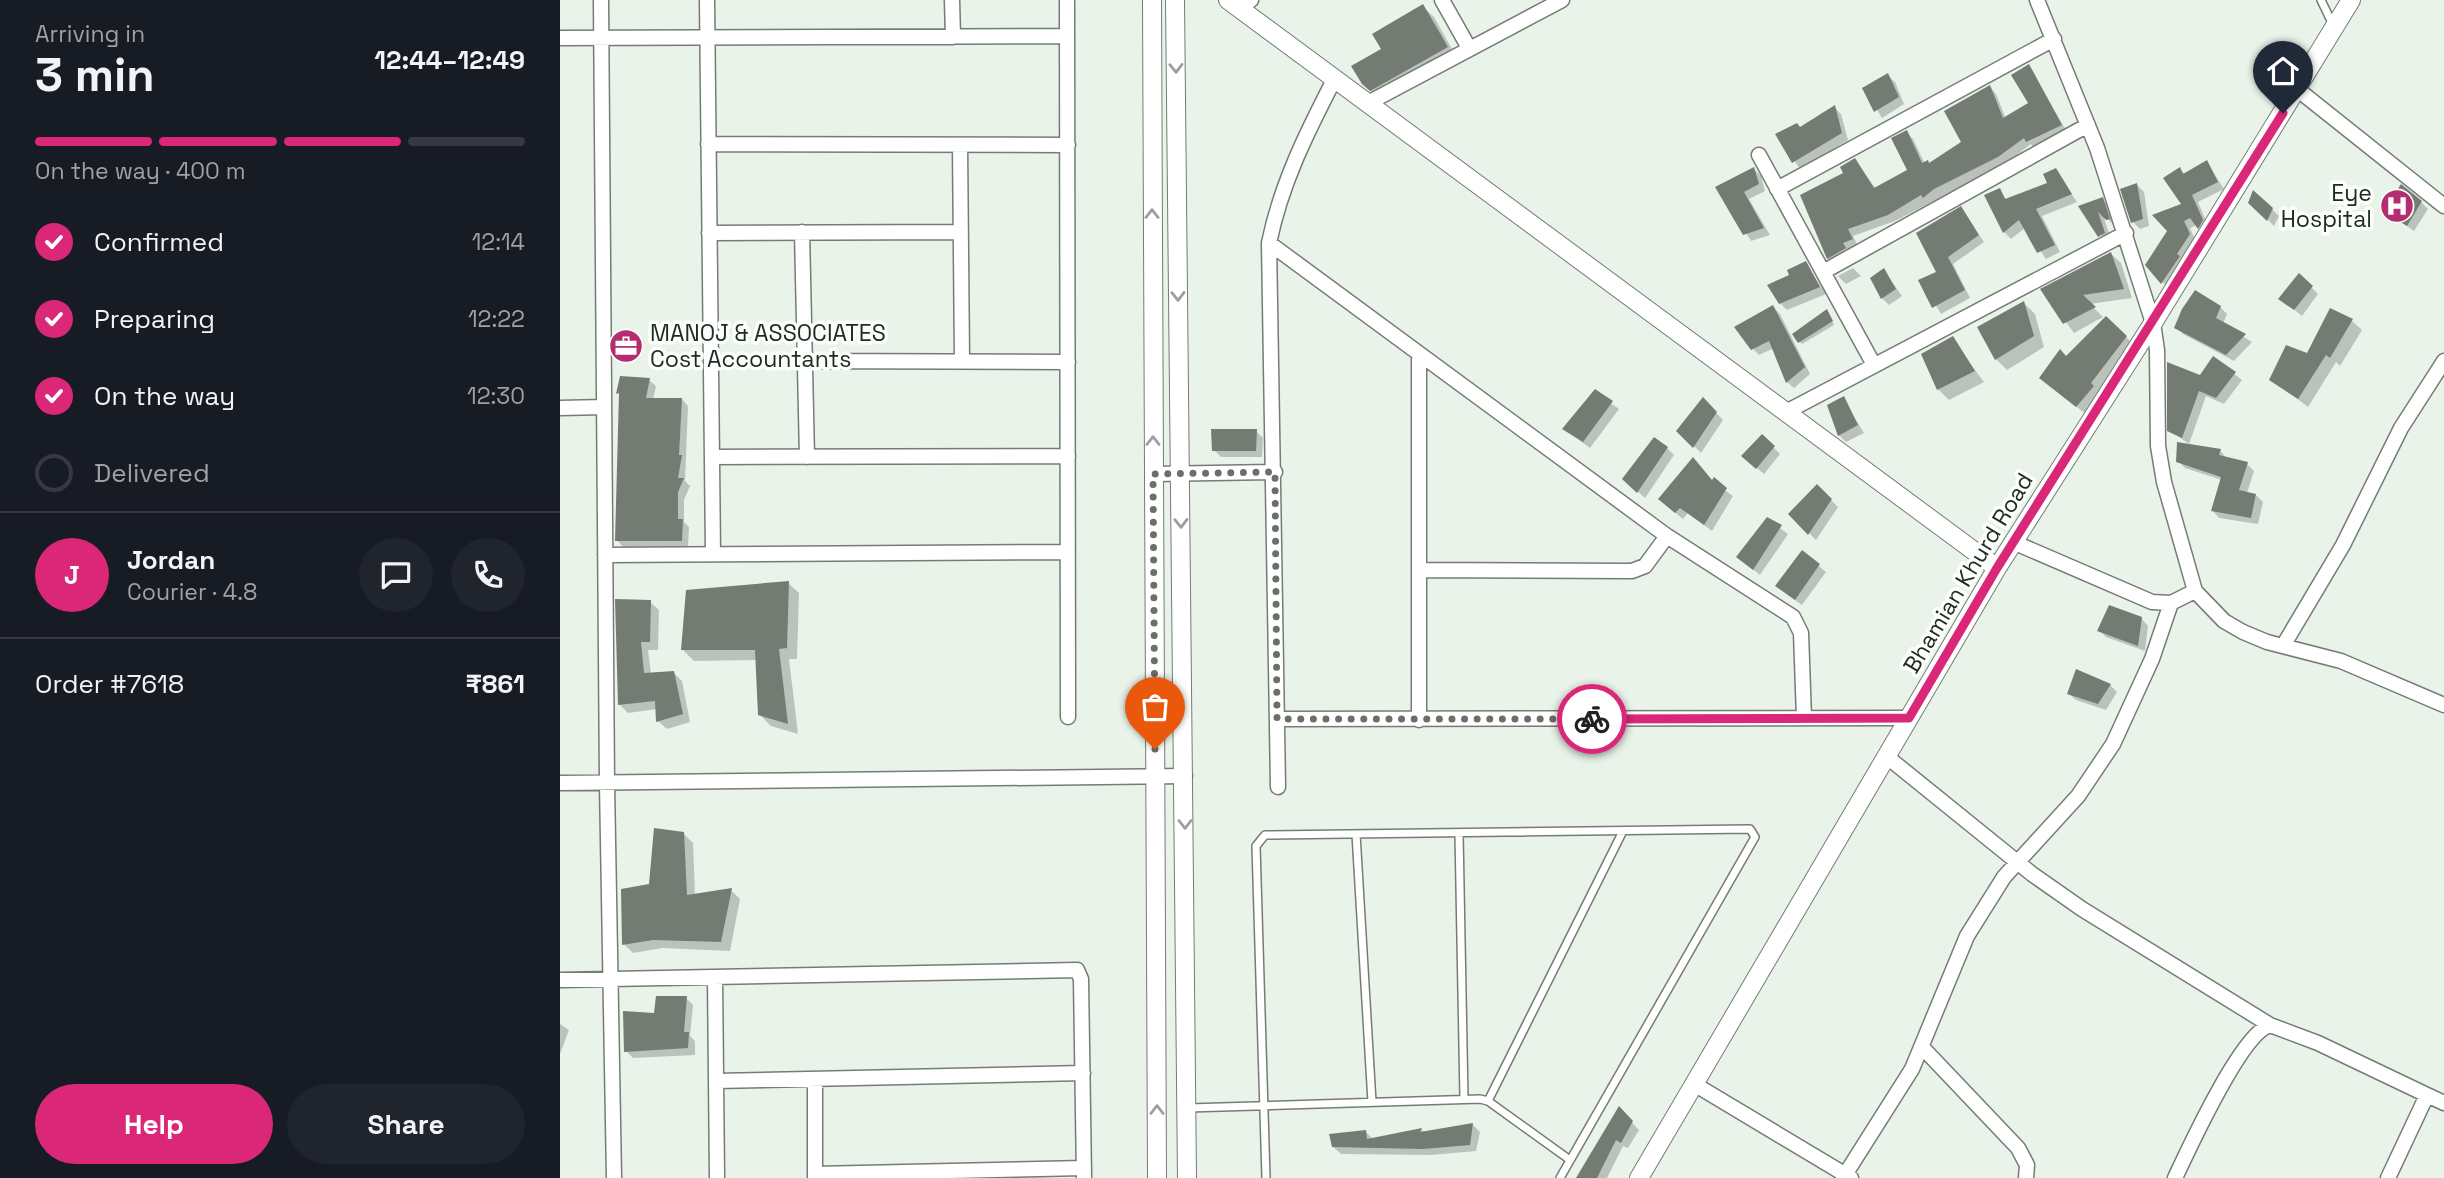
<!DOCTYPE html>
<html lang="en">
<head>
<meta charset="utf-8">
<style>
	:root { --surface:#171b24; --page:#20242c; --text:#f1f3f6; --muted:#9ea1a6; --line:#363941; --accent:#db2777 }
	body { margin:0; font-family:"Space Grotesk",sans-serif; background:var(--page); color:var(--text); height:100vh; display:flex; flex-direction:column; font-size:26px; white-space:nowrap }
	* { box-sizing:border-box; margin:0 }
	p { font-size:23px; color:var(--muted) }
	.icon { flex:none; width:38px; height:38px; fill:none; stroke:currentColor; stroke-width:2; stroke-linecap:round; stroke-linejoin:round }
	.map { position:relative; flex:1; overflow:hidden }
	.side { display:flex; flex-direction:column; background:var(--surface); width:560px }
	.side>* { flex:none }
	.pin { position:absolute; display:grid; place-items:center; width:60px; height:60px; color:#fff; margin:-72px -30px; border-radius:50% 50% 50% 0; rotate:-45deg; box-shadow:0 0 7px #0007 }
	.pin .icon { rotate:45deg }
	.courier { position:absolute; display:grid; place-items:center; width:70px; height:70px; margin:-35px; border:5px solid #db2777; border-radius:50%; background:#fff; color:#222; box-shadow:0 2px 9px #0007 }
	.head em { font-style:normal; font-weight:700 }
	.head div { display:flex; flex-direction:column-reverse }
	.head { display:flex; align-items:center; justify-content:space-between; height:119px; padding:0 35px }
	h1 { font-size:46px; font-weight:700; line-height:52px }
	.bar { display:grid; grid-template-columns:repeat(4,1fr); gap:10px 7px; align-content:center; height:84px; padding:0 35px }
	.bar i { height:9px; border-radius:5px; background:var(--line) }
	.bar .selected { background:var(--accent) }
	.bar p { grid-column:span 4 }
	.line { display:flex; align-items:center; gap:18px; padding:0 35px; border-top:2px solid var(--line) }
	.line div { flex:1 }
	.round { display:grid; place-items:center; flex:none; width:74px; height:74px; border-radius:37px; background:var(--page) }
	ol { padding:0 35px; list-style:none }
	li { display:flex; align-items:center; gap:21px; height:77px }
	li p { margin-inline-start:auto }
	li .icon { padding:7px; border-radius:50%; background:var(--accent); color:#fff; stroke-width:4 }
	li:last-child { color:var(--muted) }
	li i { width:38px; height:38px; border:4px solid var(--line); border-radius:50% }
	.button { display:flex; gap:14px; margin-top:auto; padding:14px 35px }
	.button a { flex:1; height:80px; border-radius:42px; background:var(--accent); color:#fff; font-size:28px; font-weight:700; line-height:80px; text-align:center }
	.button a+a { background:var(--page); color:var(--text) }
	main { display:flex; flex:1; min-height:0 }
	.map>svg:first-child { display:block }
	.shadow { fill:#0003 }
	.building { fill:#737b73 }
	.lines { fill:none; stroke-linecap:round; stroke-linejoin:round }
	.service-casing { stroke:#747c74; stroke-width:10 }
	.minor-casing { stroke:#747c74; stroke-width:17 }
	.tertiary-casing { stroke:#747c74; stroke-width:20 }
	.service { stroke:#fff; stroke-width:7 }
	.minor { stroke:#fff; stroke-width:14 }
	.tertiary { stroke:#fff; stroke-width:18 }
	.oneway { stroke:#9d9e9d }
	.done { stroke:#6a6f6a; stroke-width:7; stroke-dasharray:0 12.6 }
	.route { stroke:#db2777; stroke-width:9 }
	.labels { text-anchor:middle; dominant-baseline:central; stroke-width:7; stroke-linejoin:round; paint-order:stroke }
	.poi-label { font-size:23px; fill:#252825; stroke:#fbfffb; text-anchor:end }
	.street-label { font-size:23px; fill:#252825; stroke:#fbfffb }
</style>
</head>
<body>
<main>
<section class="side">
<div class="head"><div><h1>3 min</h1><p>Arriving in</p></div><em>12:44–12:49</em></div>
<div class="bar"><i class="selected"></i><i class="selected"></i><i class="selected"></i><i></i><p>On the way · 400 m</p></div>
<ol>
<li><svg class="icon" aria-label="check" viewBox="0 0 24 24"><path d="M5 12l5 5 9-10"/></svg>Confirmed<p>12:14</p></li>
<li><svg class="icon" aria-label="check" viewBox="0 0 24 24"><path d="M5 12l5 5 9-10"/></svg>Preparing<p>12:22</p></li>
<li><svg class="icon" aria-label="check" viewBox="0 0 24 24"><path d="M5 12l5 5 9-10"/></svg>On the way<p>12:30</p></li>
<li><i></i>Delivered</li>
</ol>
<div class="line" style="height:126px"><b class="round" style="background:var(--accent);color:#fff">J</b><div><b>Jordan</b><p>Courier · 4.8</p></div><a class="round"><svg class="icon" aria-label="chat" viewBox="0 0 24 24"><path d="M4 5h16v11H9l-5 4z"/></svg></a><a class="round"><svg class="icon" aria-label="phone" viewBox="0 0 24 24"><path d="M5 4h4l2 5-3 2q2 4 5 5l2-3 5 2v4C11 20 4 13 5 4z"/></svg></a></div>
<div class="line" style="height:91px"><div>Order #7618</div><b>₹861</b></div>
<div class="button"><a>Help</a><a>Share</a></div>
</section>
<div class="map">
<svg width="1884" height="1178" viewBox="0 0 1884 1178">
	<rect width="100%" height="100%" fill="#eaf3ea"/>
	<path class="shadow" d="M863 7 874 17 897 58 815 95 803 83 823 49Z
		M1469 66 1507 132 1474 148 1471 144 1445 164 1335 221 1293 236 1298 246 1275 265 1268 258 1286 174 1295 160 1316 189 1349 171 1346 132 1353 139 1365 164H1370L1403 143 1430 87 1436 94 1446 119 1470 103Z
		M1328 76 1335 82 1344 104 1322 118 1304 88Z
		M1275 108 1281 114 1288 140 1240 169 1217 135 1241 129Z
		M1647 162 1664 189 1638 202 1649 228 1645 234 1637 225 1630 228 1636 242 1609 289 1587 265 1624 205 1620 169 1626 175Z
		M1194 169 1201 176 1205 191 1189 199 1210 235 1191 241 1158 187Z
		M1495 170 1517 202 1482 216 1500 252 1486 259 1465 228 1451 239 1444 232 1439 190 1447 200 1489 184Z
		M1577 185 1584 192 1589 226 1580 229 1573 222Z
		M1542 199 1549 206 1555 226 1543 215 1551 240 1547 242 1521 207Z
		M1690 202 1712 209 1719 216 1714 226Z
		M1861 202 1868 209 1854 231 1827 212Z
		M1401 209 1424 242 1393 264 1410 298 1381 314 1361 281 1378 273Z
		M1551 254 1561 263 1572 298 1530 304 1543 317 1514 333 1482 290Z
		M1246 264 1266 294 1227 310 1220 303 1231 276Z
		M1293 268 1301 276 1286 284 1278 276Z
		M1324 271 1342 296 1329 305 1322 298Z
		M1739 275 1758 294 1742 316 1721 299Z
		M1464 303 1475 314 1484 347 1447 370 1436 359Z
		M1213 307 1220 314 1250 374 1234 388 1227 382 1214 348 1199 355 1192 348Z
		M1660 307 1667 314 1663 324 1692 342 1674 361 1623 334 1616 327Z
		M1267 311 1274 325 1242 344 1239 341Z
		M1771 311 1792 321 1802 330 1780 366 1776 362 1748 407 1711 379 1748 355Z
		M1566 337 1577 348 1528 416 1481 378 1507 358Z
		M1392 339 1424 382 1389 400 1378 389Z
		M1654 358 1682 380 1664 404 1646 396 1629 444 1609 430Z
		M89 380 96 386 93 400 122 399 128 406 125 481 130 486 124 500V522L129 527 128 547H63L57 540 61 396 58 393Z
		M1035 392 1059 409 1030 448 1004 429Z
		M1143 399 1163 420 1141 453 1118 430Z
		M1283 399 1304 433 1286 442 1279 435Z
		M696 431 703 438 702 457H661L654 450Z
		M1202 436 1220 454 1204 474 1191 463Z
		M1107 448 1114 455 1085 498 1064 479Z
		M1660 451 1668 459 1687 464 1694 471 1687 493 1696 495 1703 502 1698 524 1659 518 1653 511 1662 480 1625 468 1618 461Z
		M1153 482 1173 496 1152 531 1128 513 1123 519 1107 506Z
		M1257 486 1278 507 1256 540 1230 514Z
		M1207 519 1228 534 1200 575 1185 563Z
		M1259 566 1266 572 1242 605 1225 593Z
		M228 583 239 593 237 659H229L238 734 211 726 200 715 197 660 134 661 123 650Z
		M90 602 99 610 98 650H88L91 674 114 673 122 681 130 722 107 729 98 721 97 709 68 713 60 705Z
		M1581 618 1588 626 1585 651 1546 637 1539 630Z
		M1550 685 1557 692 1546 710 1516 700 1509 694Z
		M123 833 133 843 135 895 171 890 180 899 170 951 103 948 73 953 64 944 91 886Z
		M126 998 133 1005 130 1036 135 1041V1055L73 1058 66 1051 96 1015Z
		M0 1024 9 1030 0 1054Z
		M1066 1116 1079 1130 1068 1148 1063 1146 1047 1178H1018Z
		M913 1125 920 1132 916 1151 871 1155 781 1154 773 1147 806 1132 813 1139 861 1129 865 1133Z"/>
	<path class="building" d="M863 4 888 47 810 91 802 84 791 66 821 49 812 34Z
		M1469 64 1502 125 1466 142 1464 138 1438 157 1374 189 1363 198 1361 195 1328 215 1288 229 1293 239 1283 243 1286 248 1267 259 1240 195 1283 173 1280 167 1295 158 1314 188 1347 170 1331 138 1347 130 1362 163 1368 160 1369 163 1401 142 1384 111 1430 85 1443 118 1468 103 1451 75Z
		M1328 73 1339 97 1314 112 1302 88Z
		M1275 105 1282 133 1232 163 1215 134 1237 123 1240 127Z
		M1647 160 1658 182 1632 195 1643 220 1638 229 1630 218 1624 221 1630 234 1617 254 1620 256 1601 284 1585 265 1607 231 1592 215 1621 204 1603 178 1620 167 1623 174Z
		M1194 167 1199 184 1184 192 1204 228 1183 235 1155 187Z
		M1496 168 1512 194 1476 209 1495 245 1477 253 1459 220 1443 233 1424 195 1440 188 1445 199 1487 183 1483 174Z
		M1577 183 1583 219 1571 223 1560 189Z
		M1841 184 1862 201 1847 226 1824 212Z
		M1693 190 1713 208 1707 221 1688 203Z
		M1543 197 1550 219 1546 220 1538 212 1545 233 1538 237 1518 206Z
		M1401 206 1419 235 1388 257 1405 290 1372 308 1358 280 1376 272 1356 233Z
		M1551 252 1564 289 1523 295 1536 307 1503 324 1480 289Z
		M1246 261 1260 287 1219 304 1207 285 1229 275 1227 270Z
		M1324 268 1336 289 1321 299 1310 278Z
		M1739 273 1753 286 1734 310 1718 299Z
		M1635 290 1661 306 1656 318 1686 334 1666 355 1614 328 1622 309Z
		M1464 301 1474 336 1435 360 1417 327Z
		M1213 305 1245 367 1226 383 1209 341 1191 350 1174 327Z
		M1770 308 1793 319 1770 358 1766 355 1738 399 1709 380 1726 345 1747 353Z
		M1267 309 1273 321 1238 343 1232 334Z
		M1546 316 1567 336 1531 383 1534 386 1516 407 1479 378 1500 349 1506 356Z
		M1393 336 1415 371 1377 390 1361 354Z
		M1653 356 1676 372 1656 398 1639 391 1622 438 1607 431V362L1640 375Z
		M60 376 90 378 86 398H122L119 455H122L118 478H124L118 492V519H123L122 541H55L59 393 56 394Z
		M1035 389 1053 401 1023 442 1002 429Z
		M1284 396 1298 425 1278 436 1267 405Z
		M1143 397 1157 412 1133 448 1116 431Z
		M651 429H697L696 451H652Z
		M1202 434 1215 446 1196 469 1181 456Z
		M1094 437 1108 447 1077 493 1062 479Z
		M1617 442 1661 449 1659 455 1688 462 1679 490 1696 494 1691 518 1651 511 1661 477 1616 462Z
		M1133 457 1152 480 1154 477 1167 488 1144 525 1120 508 1115 513 1098 499Z
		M1257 484 1272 499 1248 535 1228 514Z
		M1207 517 1222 525 1193 570 1176 557Z
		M1242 550 1260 564 1235 600 1215 586Z
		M229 581 227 648 219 649 228 724 198 715 195 650H121L126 590Z
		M55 599 91 600 90 642H81L84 673 114 671 123 714 96 722 95 701 58 705Z
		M1549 605 1582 617 1578 646 1537 631Z
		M1516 669 1551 684 1538 704 1507 694Z
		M94 828 124 832 127 895 172 888 161 942 93 940 62 945 61 889 89 884Z
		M96 996H127L124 1032H129L128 1048 64 1052 63 1011 94 1013Z
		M1059 1106 1073 1121 1061 1143 1056 1140 1037 1178H1016Z
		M913 1123 910 1145 863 1149 772 1147 769 1134 806 1130 807 1139 862 1128 860 1132Z"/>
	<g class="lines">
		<g class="service-casing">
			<path id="service" d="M1761 0 1774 27
				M899 833 904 1099
				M796 834 812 1102
				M928 1101 1063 831
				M628 1108 920 1099 928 1101 1010 1160
				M706 1178 696 846 705 835 1190 829 1195 837 1000 1178"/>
		</g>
		<g class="minor-casing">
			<path id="minor" d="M41 0 47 784 54 1178
				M147 0 153 554
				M392 0 393 37
				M507 0 508 717
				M882 0 909 48
				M1477 0 1537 148 1593 323 1597 350 1598 446 1604 482 1635 591 1664 621 1683 632 1707 642 1781 661 1884 705
				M678 7 691 0
				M0 38 507 36
				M1737 89 1884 206
				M808 103 1002 0
				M148 144 508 145
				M400 145 402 360
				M1199 155 1314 365
				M1217 189 1494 39
				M242 232 247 457
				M149 233 401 232
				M709 243C721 184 747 132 775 78
				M1263 272 1528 125
				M859 356V720
				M245 361 508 362
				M0 408 44 407
				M1226 412 1566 233
				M152 457 508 456
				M593 474 715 472
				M1453 542 1592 602 1611 603 1635 591
				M45 555 508 552
				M859 570 1072 571 1085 566 1107 536
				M1723 646 1783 545 1841 428 1884 361
				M717 719 1349 718
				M1326 756 1472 874 1522 909 1710 1025
				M0 783 625 776
				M718 787 709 243 1107 536 1233 617 1241 633 1244 718
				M155 977 157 1178
				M0 980 517 970 521 979 524 1178
				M1362 1047 1458 1148 1467 1165 1466 1178
				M255 1079V1178
				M156 1081 523 1073
				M1134 1084 1291 1178
				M1867 1095 1884 1103
				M255 1174 524 1168
				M1283 1178 1352 1069 1407 936 1444 877 1518 796 1553 744 1592 659 1611 603
				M1615 1178C1629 1148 1682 1033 1710 1025L1758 1043 1867 1095 1828 1178"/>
		</g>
		<g class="tertiary-casing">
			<path id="tertiary" d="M592 0 597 1178
				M615 0 627 1178
				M668 0 1437 568
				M1079 1178 1437 568 1593 323 1791 0"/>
		</g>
		<use href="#service" class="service"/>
		<use href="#minor" class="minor"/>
		<use href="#tertiary" class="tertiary"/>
	</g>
	<defs><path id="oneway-chevron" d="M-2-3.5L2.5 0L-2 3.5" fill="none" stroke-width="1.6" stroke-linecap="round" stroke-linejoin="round" transform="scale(1.75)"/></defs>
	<g class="oneway">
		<use href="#oneway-chevron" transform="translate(616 68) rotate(89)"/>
		<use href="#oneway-chevron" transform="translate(592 214) rotate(-90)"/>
		<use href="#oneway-chevron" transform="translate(618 296) rotate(89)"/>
		<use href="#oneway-chevron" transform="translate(593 441) rotate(-90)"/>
		<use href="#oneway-chevron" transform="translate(621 523) rotate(89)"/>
		<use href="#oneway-chevron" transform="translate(625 824) rotate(90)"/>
		<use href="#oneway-chevron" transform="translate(597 1110) rotate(-90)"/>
	</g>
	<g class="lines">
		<path class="done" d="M595 749 593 474 715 472 717 719H1032"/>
		<path class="route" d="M1032 719 1349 718 1437 568 1723 113"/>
	</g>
	<defs>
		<g id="hospital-disc" transform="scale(1.75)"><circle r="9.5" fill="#b42d6f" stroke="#fbfffb"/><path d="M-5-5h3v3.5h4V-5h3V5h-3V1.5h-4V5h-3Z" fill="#fff"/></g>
		<g id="office-disc" transform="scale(1.75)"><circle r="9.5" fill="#b42d6f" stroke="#fbfffb"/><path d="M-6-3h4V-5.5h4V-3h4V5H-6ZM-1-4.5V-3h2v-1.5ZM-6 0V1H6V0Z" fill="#fff"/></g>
	</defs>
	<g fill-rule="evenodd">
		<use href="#hospital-disc" x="1837" y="206"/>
		<use href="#office-disc" x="66" y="346"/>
	</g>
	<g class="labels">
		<g class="poi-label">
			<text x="1812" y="193">Eye<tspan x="1812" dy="26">Hospital</tspan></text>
			<text x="90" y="333" text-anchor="start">MANOJ &amp; ASSOCIATES<tspan x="90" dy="26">Cost Accountants</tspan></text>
		</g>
		<g class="street-label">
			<text transform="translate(1408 573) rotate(-59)">Bhamian Khurd Road</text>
		</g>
	</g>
</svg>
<div class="pin" style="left:595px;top:749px;background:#ea580c"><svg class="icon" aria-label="bag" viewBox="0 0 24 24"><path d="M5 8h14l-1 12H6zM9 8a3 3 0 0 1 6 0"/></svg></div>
<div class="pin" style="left:1723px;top:113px;background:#1f2937"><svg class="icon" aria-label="home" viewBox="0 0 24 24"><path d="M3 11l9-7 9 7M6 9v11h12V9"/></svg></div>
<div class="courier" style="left:1032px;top:719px"><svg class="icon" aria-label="bike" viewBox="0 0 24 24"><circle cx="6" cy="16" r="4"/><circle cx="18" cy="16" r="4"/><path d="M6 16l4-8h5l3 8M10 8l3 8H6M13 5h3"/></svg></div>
</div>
</main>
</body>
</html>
